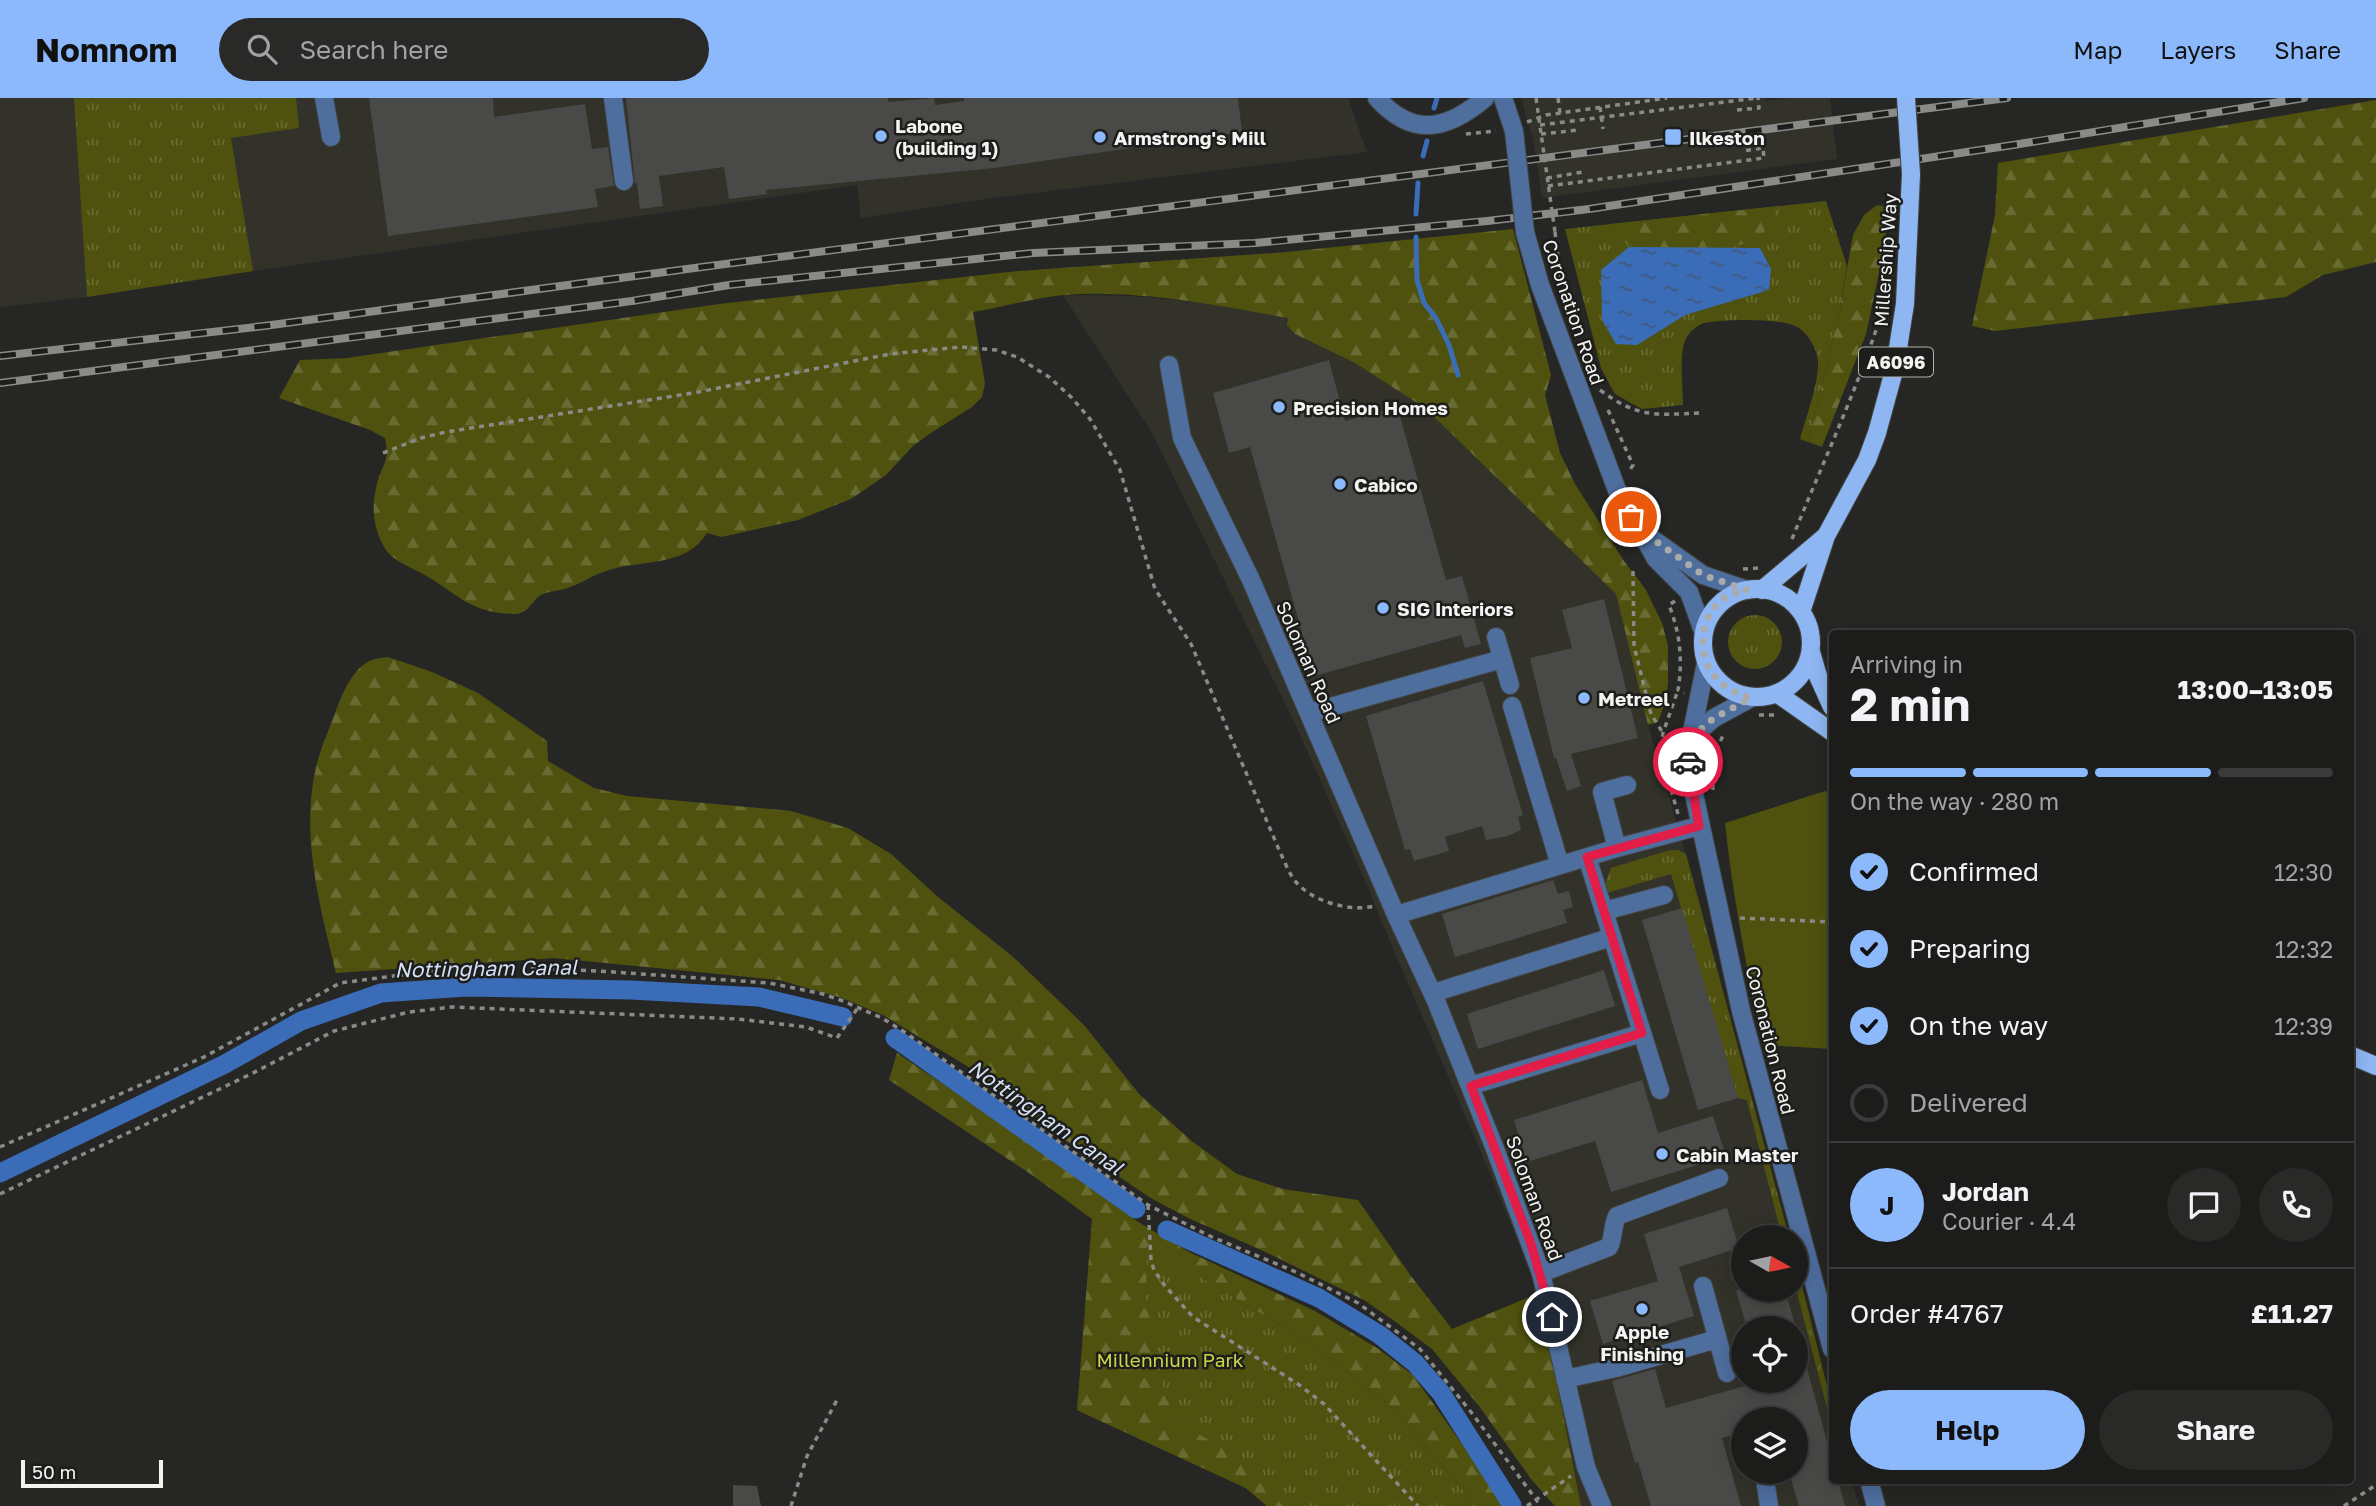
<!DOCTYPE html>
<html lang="en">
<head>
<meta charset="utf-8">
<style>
	:root { --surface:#1c1d1b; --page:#292a28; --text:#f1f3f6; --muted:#a0a2a3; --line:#3a3b3a; --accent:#8cb9fc }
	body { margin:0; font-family:"Golos Text",sans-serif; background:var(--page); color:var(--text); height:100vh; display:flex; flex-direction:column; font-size:26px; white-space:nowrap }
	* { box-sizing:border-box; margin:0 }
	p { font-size:23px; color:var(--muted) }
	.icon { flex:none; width:38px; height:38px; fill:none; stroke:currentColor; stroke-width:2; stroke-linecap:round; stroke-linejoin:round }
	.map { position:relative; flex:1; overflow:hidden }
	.details { position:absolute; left:1829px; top:532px; width:525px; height:854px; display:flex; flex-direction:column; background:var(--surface); border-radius:7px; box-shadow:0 4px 18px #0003,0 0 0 2px var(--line) }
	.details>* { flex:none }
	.needle { width:46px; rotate:99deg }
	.tools { position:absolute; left:1731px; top:1127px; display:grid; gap:14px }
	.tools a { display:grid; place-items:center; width:77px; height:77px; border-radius:50%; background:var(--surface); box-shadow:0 4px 18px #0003,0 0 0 2px var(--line); font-size:35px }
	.scale { position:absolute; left:21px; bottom:18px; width:142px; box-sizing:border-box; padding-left:7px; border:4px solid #f3f4f2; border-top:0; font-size:19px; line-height:24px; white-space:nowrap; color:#f3f4f2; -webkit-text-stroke:5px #1d1d1b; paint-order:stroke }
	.pin { position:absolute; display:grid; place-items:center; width:60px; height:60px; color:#fff; margin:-30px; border:4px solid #fff; border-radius:50%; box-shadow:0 2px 7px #0007 }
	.courier { position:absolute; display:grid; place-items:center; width:70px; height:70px; margin:-35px; border:5px solid #e11d48; border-radius:50%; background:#fff; color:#222; box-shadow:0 2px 9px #0007 }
	.summary em { font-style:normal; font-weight:700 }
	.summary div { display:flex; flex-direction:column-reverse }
	.summary { display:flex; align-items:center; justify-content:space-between; height:119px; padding:0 21px }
	h1 { font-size:46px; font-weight:700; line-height:52px }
	.bar { display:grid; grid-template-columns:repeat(4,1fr); gap:10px 7px; align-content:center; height:84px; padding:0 21px }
	.bar i { height:9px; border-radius:5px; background:var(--line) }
	.bar .active { background:var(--accent) }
	.bar p { grid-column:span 4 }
	.line { display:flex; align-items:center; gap:18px; padding:0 21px; border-top:2px solid var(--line) }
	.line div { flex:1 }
	.round { display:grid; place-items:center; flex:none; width:74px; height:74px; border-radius:37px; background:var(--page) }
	ol { padding:0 21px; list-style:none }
	li { display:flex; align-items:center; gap:21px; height:77px }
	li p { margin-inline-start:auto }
	li .icon { padding:7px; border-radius:50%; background:var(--accent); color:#111; stroke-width:4 }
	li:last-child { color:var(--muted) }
	li i { width:38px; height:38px; border:4px solid var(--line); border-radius:50% }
	.button { display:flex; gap:14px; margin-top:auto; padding:14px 21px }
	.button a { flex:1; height:80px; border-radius:42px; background:var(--accent); color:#111; font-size:28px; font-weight:700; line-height:80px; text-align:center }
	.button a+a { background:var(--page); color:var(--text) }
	header { display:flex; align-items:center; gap:42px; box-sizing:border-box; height:98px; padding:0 35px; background:var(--accent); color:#111 }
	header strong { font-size:33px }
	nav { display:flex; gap:38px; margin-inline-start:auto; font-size:24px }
	.search { width:490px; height:63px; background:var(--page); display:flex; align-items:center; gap:18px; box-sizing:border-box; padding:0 24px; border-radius:38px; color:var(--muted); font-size:26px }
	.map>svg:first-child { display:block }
	.built { fill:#32322a; fill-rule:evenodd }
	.grass { fill:url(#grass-tufts) }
	.forest { fill:url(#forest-firs) }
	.garden { fill:#4f520e }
	.water { fill:url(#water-ripples) }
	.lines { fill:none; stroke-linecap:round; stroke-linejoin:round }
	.stream { stroke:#3a6cb7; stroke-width:5 }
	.canal { stroke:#3a6cb7; stroke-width:19 }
	.building { fill:#494a47 }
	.minor-casing { stroke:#434441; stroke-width:20 }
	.major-casing { stroke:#434441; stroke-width:20 }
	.path { stroke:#8a8b89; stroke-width:3.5; stroke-dasharray:5 5; stroke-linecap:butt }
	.minor { stroke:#4e6e9e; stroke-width:18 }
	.major { stroke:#8eb6f2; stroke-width:18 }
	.rail-casing { stroke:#8a8b88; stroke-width:8 }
	.rail { stroke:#1d1d1b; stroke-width:5; stroke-dasharray:16; stroke-linecap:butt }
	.minor-bridge-casing { stroke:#434441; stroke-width:20; stroke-linecap:butt }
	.major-bridge-casing { stroke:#434441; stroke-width:20; stroke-linecap:butt }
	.path-bridge { stroke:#8a8b89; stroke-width:3.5; stroke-dasharray:5 5; stroke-linecap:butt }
	.minor-bridge { stroke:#4e6e9e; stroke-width:18 }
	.major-bridge { stroke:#8eb6f2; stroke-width:18 }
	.done { stroke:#abacaa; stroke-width:7; stroke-dasharray:0 12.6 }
	.route { stroke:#e11d48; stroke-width:9 }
	.poi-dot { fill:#8cb9fc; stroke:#1d1d1b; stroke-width:2.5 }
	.labels { text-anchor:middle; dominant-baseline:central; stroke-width:5; stroke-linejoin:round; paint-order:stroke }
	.shield { fill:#1d1d1b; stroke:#b3b4b2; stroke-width:2 }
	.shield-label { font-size:18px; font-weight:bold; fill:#f3f4f2 }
	.poi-label { font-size:19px; font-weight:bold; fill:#f3f4f2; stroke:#1d1d1b; text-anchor:start }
	.street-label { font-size:19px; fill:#f3f4f2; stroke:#1d1d1b }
	.park-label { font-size:19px; fill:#cdd549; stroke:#1d1d1b }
	.water-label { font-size:21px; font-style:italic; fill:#d2dff4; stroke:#1d1d1b }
</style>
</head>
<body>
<header>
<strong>Nomnom</strong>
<div class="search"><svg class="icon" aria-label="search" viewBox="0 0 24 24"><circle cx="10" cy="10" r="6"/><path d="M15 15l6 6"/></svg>Search here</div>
<nav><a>Map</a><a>Layers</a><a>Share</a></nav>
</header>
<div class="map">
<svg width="2376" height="1408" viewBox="0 0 2376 1408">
	<defs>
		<pattern id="grass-tufts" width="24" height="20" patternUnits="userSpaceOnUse" patternTransform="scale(1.75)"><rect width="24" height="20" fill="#4f520e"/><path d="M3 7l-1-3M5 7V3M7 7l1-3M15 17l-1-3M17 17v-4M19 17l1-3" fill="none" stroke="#696c32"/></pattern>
		<pattern id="forest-firs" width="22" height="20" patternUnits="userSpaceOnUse" patternTransform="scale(1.75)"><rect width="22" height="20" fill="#4f520e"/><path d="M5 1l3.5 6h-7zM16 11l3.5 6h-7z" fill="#696c32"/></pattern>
		<pattern id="water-ripples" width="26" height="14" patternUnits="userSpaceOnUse" patternTransform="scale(1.75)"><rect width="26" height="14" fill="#3a6cb7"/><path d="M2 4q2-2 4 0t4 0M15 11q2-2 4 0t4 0" fill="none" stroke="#42597a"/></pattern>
	</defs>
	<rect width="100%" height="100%" fill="#262724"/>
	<path class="built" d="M0 0H1348L1367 54 985 101 861 120 857 87 253 173 87 199 0 209Z
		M1521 0H1765L1766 3 1791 0H1830L1837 61 1542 100 1533 41Z
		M1063 197 1132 198 1205 205 1288 220 1295 236 1355 265 1425 310 1616 496 1648 627 1698 798 1789 1139H1743V1192H1796V1164L1832 1308V1382L1852 1383 1859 1408H1581L1539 1195 1491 1078 1380 820 1368 789 1296 628 1152 335ZM1743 1230H1796V1283H1743ZM1743 1321H1796V1374H1743Z"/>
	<path class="grass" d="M74 0H296L299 30 231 40 253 173 87 199Z
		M1826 103 1847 168 1839 216 1808 344 1800 341C1806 319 1819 285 1818 263 1817 250 1807 233 1795 228 1777 220 1724 221 1704 225 1697 227 1687 236 1685 243 1679 259 1683 290 1683 307L1642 311 1615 296 1601 270 1565 131Z
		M1728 544a27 27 0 1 1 54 0a27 27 0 1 1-54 0Z
		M1670 752H1678L1686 756 1789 1139H1782L1747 1002 1738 1000 1671 776 1607 795 1605 786 1611 770Z
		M1146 1146 1312 1246 1389 1307 1477 1408H1267L1246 1390 1077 1312Z
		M1796 1164 1832 1308V1313L1828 1314 1796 1191Z"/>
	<path class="forest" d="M2376 2V164L2323 177 2286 199 1995 233 1972 228 1995 117 1998 65Z
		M1877 107 1887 109 1885 146 1866 236 1822 349 1808 344 1839 216 1853 137 1864 117Z
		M1779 108 1761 140 1730 150 1629 149 1611 126Z
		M1513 131 1551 277 1545 297 1560 355 1575 386 1624 463 1646 492 1662 525 1668 548V584L1666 602 1658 624 1648 627 1616 496 1425 310 1355 265 1295 236 1287 227 1288 220C1217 207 1135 191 1063 197 1033 200 1003 209 973 214L985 285 982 299 972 309 929 336 913 348 886 377 851 401 798 422 721 439 707 435C686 470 640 461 606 473 593 477 581 486 567 490 560 493 548 493 541 497 530 504 529 517 512 516 466 514 457 494 421 475 409 468 395 464 386 452 374 433 371 412 376 390 380 369 391 364 385 340L370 332 279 300 300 262 347 260 719 206 1019 173 1286 154Z
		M388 559 432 574 478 595 547 643 548 663 594 690 627 698 791 713 848 730 891 756 938 799 1012 858 1084 927 1140 997 1193 1044 1237 1076 1283 1091 1358 1102 1411 1178 1452 1231 1539 1195 1581 1408H1555L1531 1381 1479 1308 1432 1251 1393 1222 1364 1202 1259 1151 1188 1120 1149 1099 1055 1035 975 973 883 917 842 900 779 882 554 860 336 875C319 804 298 730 319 658 323 645 329 631 334 618 341 599 352 569 372 562 377 560 383 560 388 559Z
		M897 955 1035 1048 1138 1124 1189 1154 1315 1213 1377 1250 1413 1277 1503 1404 1519 1408H1477L1389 1307 1312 1246 1147 1147 1146 1203 1165 1296 1176 1323 1233 1356 1283 1408H1267L1246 1390 1077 1312 1092 1121 1032 1077 889 982Z"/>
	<path class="garden" d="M1825 693 1832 700V951L1763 947C1747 873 1733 800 1725 725Z"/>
	<path class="water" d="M1629 149 1760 150 1771 171 1769 192 1685 217 1637 247 1616 246 1602 222 1601 172Z"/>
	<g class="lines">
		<path class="stream" d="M1434 10 1437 0
			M1423 58 1427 43
			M1416 116 1418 85
			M1416 139 1417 182 1424 205 1436 220 1449 247 1458 277"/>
		<path class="canal" d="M895 940 1136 1111
			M0 1075 225 966 301 923 381 895 466 889 631 892 759 899 843 919
			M1167 1132 1319 1200 1380 1237 1415 1265 1441 1295 1512 1407"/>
	</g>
	<path class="building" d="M369 0H493L494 19 585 6 592 51 608 49 614 88 595 91 598 109 388 138Z
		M626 0H888V4L934 0 935 7 964 3V0H1238L1242 34 994 70 766 92 767 96 729 101 724 69 659 78 663 108 640 111 637 85 635 86Z
		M1329 262 1345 323 1397 308 1446 482 1462 478 1481 546 1465 550 1461 537 1314 578 1250 349 1229 355 1213 295Z
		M1604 501 1638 640 1571 656 1581 688 1567 693 1556 660H1554L1530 560 1572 550 1562 512Z
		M1483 583 1523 717 1518 719 1521 732 1508 738 1486 742 1482 728 1445 739 1449 753 1414 763 1410 751 1405 752 1366 618Z
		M1553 782 1558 796 1569 793 1573 809 1563 812 1567 825 1455 859 1442 816Z
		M1682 810 1738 1000 1698 1012 1642 822Z
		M1604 872 1615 908 1478 951 1467 916Z
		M1642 982 1658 1035 1713 1018 1726 1058 1611 1094 1595 1043 1527 1064 1514 1022Z
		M1727 1110 1739 1150 1679 1169 1694 1218 1603 1246 1590 1203 1658 1183 1644 1136Z
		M1736 1192H1785L1796 1230H1747Z
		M1800 1245 1832 1362V1382H1838L1845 1408H1799L1789 1374H1796V1321H1743V1334L1722 1340 1741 1408H1651L1638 1364 1635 1365 1612 1283 1655 1271 1666 1310 1763 1283H1796V1246Z
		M733 1387 757 1388 761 1408H733Z"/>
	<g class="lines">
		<g class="minor-casing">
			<path id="minor" d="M324 0 331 39
				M613 0 624 83
				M1377 0C1413 40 1447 32 1485 0
				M1525 134 1540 187 1617 392 1656 461 1689 494 1703 533
				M1169 267 1182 340 1251 482 1396 817 1436 903 1495 1051 1541 1175 1586 1369 1602 1408
				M1644 435 1703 477 1747 492
				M1496 539 1510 587
				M1706 565 1688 654 1689 673 1741 913 1832 1251
				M1512 608 1560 767
				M1309 615 1502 561
				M1691 640 1714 620 1751 600
				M1617 750 1602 694 1627 687
				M1587 759 1660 992
				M1604 813 1664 797
				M1396 817 1617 750 1699 728
				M1433 895 1612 839
				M1470 988 1642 935
				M1541 1175 1609 1149C1614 1139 1612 1129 1617 1118L1719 1080
				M1703 1188 1727 1275
				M1565 1281 1616 1270 1717 1241
				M1764 1374 1769 1408
				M1869 1382 1876 1408"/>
		</g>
		<g class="major-casing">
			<path id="major" d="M1703 545a54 54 0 1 1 108 0a54 54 0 1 1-108 0Z
				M1762 492 1826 438
				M1801 514 1826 438 1867 362 1877 335 1895 269 1905 206 1911 76
				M1811 554 1818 578 1832 609
				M1778 596 1832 634
				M2350 957 2376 968"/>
		</g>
		<path class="path" d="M1558 0 1560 15
			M1600 9 1603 31
			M1737 12 1759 10 1758 0
			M1527 24 1546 17 1667 0
			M1466 36 1496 33
			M1541 36 1579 32
			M1547 80 1583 74
			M1548 88 1764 60 1763 50 1742 53
			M1555 134 1562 191
			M1600 292C1637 320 1656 317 1699 315
			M1608 312 1633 367 1628 375
			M383 355 421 340 446 334 693 295 890 256 961 249 996 252 1017 259 1049 279 1071 299 1090 321 1120 372 1155 491 1191 546 1280 754C1285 764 1289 776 1296 784 1313 804 1350 814 1375 808
			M1792 441C1824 361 1861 284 1886 201
			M1743 471 1759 470
			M1633 473 1634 548 1651 616 1663 635
			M1675 503 1669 507C1680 535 1683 562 1678 592L1684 595
			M1759 617H1775
			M1713 692C1713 673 1713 655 1723 638
			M1678 716 1660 653 1663 635 1678 592
			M1740 820 1832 824
			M0 1049 204 959 340 885 470 868 599 873 769 885 823 896 843 903 882 920 906 935 1148 1107 1212 1139 1296 1174 1358 1205 1420 1251 1471 1314 1541 1408
			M0 1096 251 976 334 933 409 914 452 909 738 921 806 929 837 940 857 911
			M1148 1107 1151 1162 1154 1172 1165 1188 1193 1219 1298 1286 1324 1306 1418 1408
			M791 1408 807 1358 837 1302
			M1527 1408 1571 1378
			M2344 1408 2376 1387"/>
		<use href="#minor" class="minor"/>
		<use href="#major" class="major"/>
		<g class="rail-casing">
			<path id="rail" d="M0 258 264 228 702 169 2007 0
				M0 285 632 203 729 187 1033 155 1255 145 1487 123 1589 111 2013 47 2304 0"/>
		</g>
		<use href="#rail" class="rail"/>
		<g class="minor-bridge-casing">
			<path id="minor-bridge" d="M1503 0 1514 33 1525 134"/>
		</g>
		<g class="major-bridge-casing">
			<path id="major-bridge" d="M1906 0 1911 76"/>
		</g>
		<path class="path-bridge" d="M1536 0 1555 134
			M1540 27 1757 0"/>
		<use href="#minor-bridge" class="minor-bridge"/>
		<use href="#major-bridge" class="major-bridge"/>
	</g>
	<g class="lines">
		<path class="done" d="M1631 419 1639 431 1703 477 1747 492C1740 494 1732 495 1726 499 1699 516 1695 559 1717 581 1726 591 1739 596 1751 600L1714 620 1691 640 1688 664"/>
		<path class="route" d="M1552 1219 1531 1146 1471 988 1642 935 1587 759 1699 728 1688 664"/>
	</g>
	<g class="poi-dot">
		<circle cx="881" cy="38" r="7"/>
		<circle cx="1100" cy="39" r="7"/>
		<rect x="1664" y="30" width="18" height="18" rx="3.5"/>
		<circle cx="1279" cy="309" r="7"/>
		<circle cx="1340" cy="386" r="7"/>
		<circle cx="1383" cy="510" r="7"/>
		<circle cx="1584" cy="600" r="7"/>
		<circle cx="1662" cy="1056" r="7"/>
		<circle cx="1642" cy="1211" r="7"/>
	</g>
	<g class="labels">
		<rect class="shield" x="1859" y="249.5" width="74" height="29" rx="5"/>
		<g class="shield-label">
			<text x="1896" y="264">A6096</text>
		</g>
		<g class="poi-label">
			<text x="895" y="27">Labone<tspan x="895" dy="22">(building 1)</tspan></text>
			<text x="1114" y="39">Armstrong's Mill</text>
			<text x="1689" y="39">Ilkeston</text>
			<text x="1293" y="309">Precision Homes</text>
			<text x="1354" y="386">Cabico</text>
			<text x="1397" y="510">SIG Interiors</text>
			<text x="1598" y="600">Metreel</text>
			<text x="1676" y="1056">Cabin Master</text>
			<text x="1642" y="1233" text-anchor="middle">Apple<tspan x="1642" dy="22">Finishing</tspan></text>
		</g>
		<g class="street-label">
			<text transform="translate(1885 162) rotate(-86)">Millership Way</text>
			<text transform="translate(1574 214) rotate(71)">Coronation Road</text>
			<text transform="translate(1309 564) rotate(66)">Soloman Road</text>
			<text transform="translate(1771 942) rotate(76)">Coronation Road</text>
			<text transform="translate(1535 1100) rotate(70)">Soloman Road</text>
		</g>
		<g class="park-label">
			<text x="1170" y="1261">Millennium Park</text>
		</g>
		<g class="water-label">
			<text transform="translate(486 870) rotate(-1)">Nottingham Canal</text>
			<text transform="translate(1046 1019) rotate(35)">Nottingham Canal</text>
		</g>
	</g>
</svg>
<div class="tools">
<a><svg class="needle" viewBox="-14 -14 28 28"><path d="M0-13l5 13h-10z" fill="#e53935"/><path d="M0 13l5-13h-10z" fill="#a0a2a3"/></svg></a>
<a><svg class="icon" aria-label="locate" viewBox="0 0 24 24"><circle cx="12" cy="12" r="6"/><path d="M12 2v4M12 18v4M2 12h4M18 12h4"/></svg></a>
<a><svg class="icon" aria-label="layers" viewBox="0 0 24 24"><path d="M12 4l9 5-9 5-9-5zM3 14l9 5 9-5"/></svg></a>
</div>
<div class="scale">50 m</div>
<div class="pin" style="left:1631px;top:419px;background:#ea580c"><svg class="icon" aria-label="bag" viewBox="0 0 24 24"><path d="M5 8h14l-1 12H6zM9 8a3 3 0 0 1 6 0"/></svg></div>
<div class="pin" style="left:1552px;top:1219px;background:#1f2937"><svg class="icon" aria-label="home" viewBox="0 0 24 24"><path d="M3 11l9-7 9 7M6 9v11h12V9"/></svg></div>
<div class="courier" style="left:1688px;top:664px"><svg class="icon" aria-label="car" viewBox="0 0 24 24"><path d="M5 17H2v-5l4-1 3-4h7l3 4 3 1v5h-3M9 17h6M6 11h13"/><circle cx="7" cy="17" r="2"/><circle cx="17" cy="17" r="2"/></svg></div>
<section class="details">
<div class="summary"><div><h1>2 min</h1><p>Arriving in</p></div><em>13:00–13:05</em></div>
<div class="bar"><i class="active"></i><i class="active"></i><i class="active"></i><i></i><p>On the way · 280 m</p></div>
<ol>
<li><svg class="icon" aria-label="check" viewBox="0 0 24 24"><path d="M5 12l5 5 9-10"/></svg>Confirmed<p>12:30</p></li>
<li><svg class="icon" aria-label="check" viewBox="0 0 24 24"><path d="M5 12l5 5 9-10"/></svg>Preparing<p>12:32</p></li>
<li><svg class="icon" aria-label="check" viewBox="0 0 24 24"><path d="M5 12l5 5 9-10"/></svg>On the way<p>12:39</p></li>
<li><i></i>Delivered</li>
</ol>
<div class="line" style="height:126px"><b class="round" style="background:var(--accent);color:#111">J</b><div><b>Jordan</b><p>Courier · 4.4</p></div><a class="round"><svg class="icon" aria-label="chat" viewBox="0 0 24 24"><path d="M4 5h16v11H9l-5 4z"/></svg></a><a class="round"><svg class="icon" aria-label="phone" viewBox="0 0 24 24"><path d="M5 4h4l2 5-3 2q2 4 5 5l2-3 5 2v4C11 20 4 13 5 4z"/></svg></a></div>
<div class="line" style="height:91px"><div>Order #4767</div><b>£11.27</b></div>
<div class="button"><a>Help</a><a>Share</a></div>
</section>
</div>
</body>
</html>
